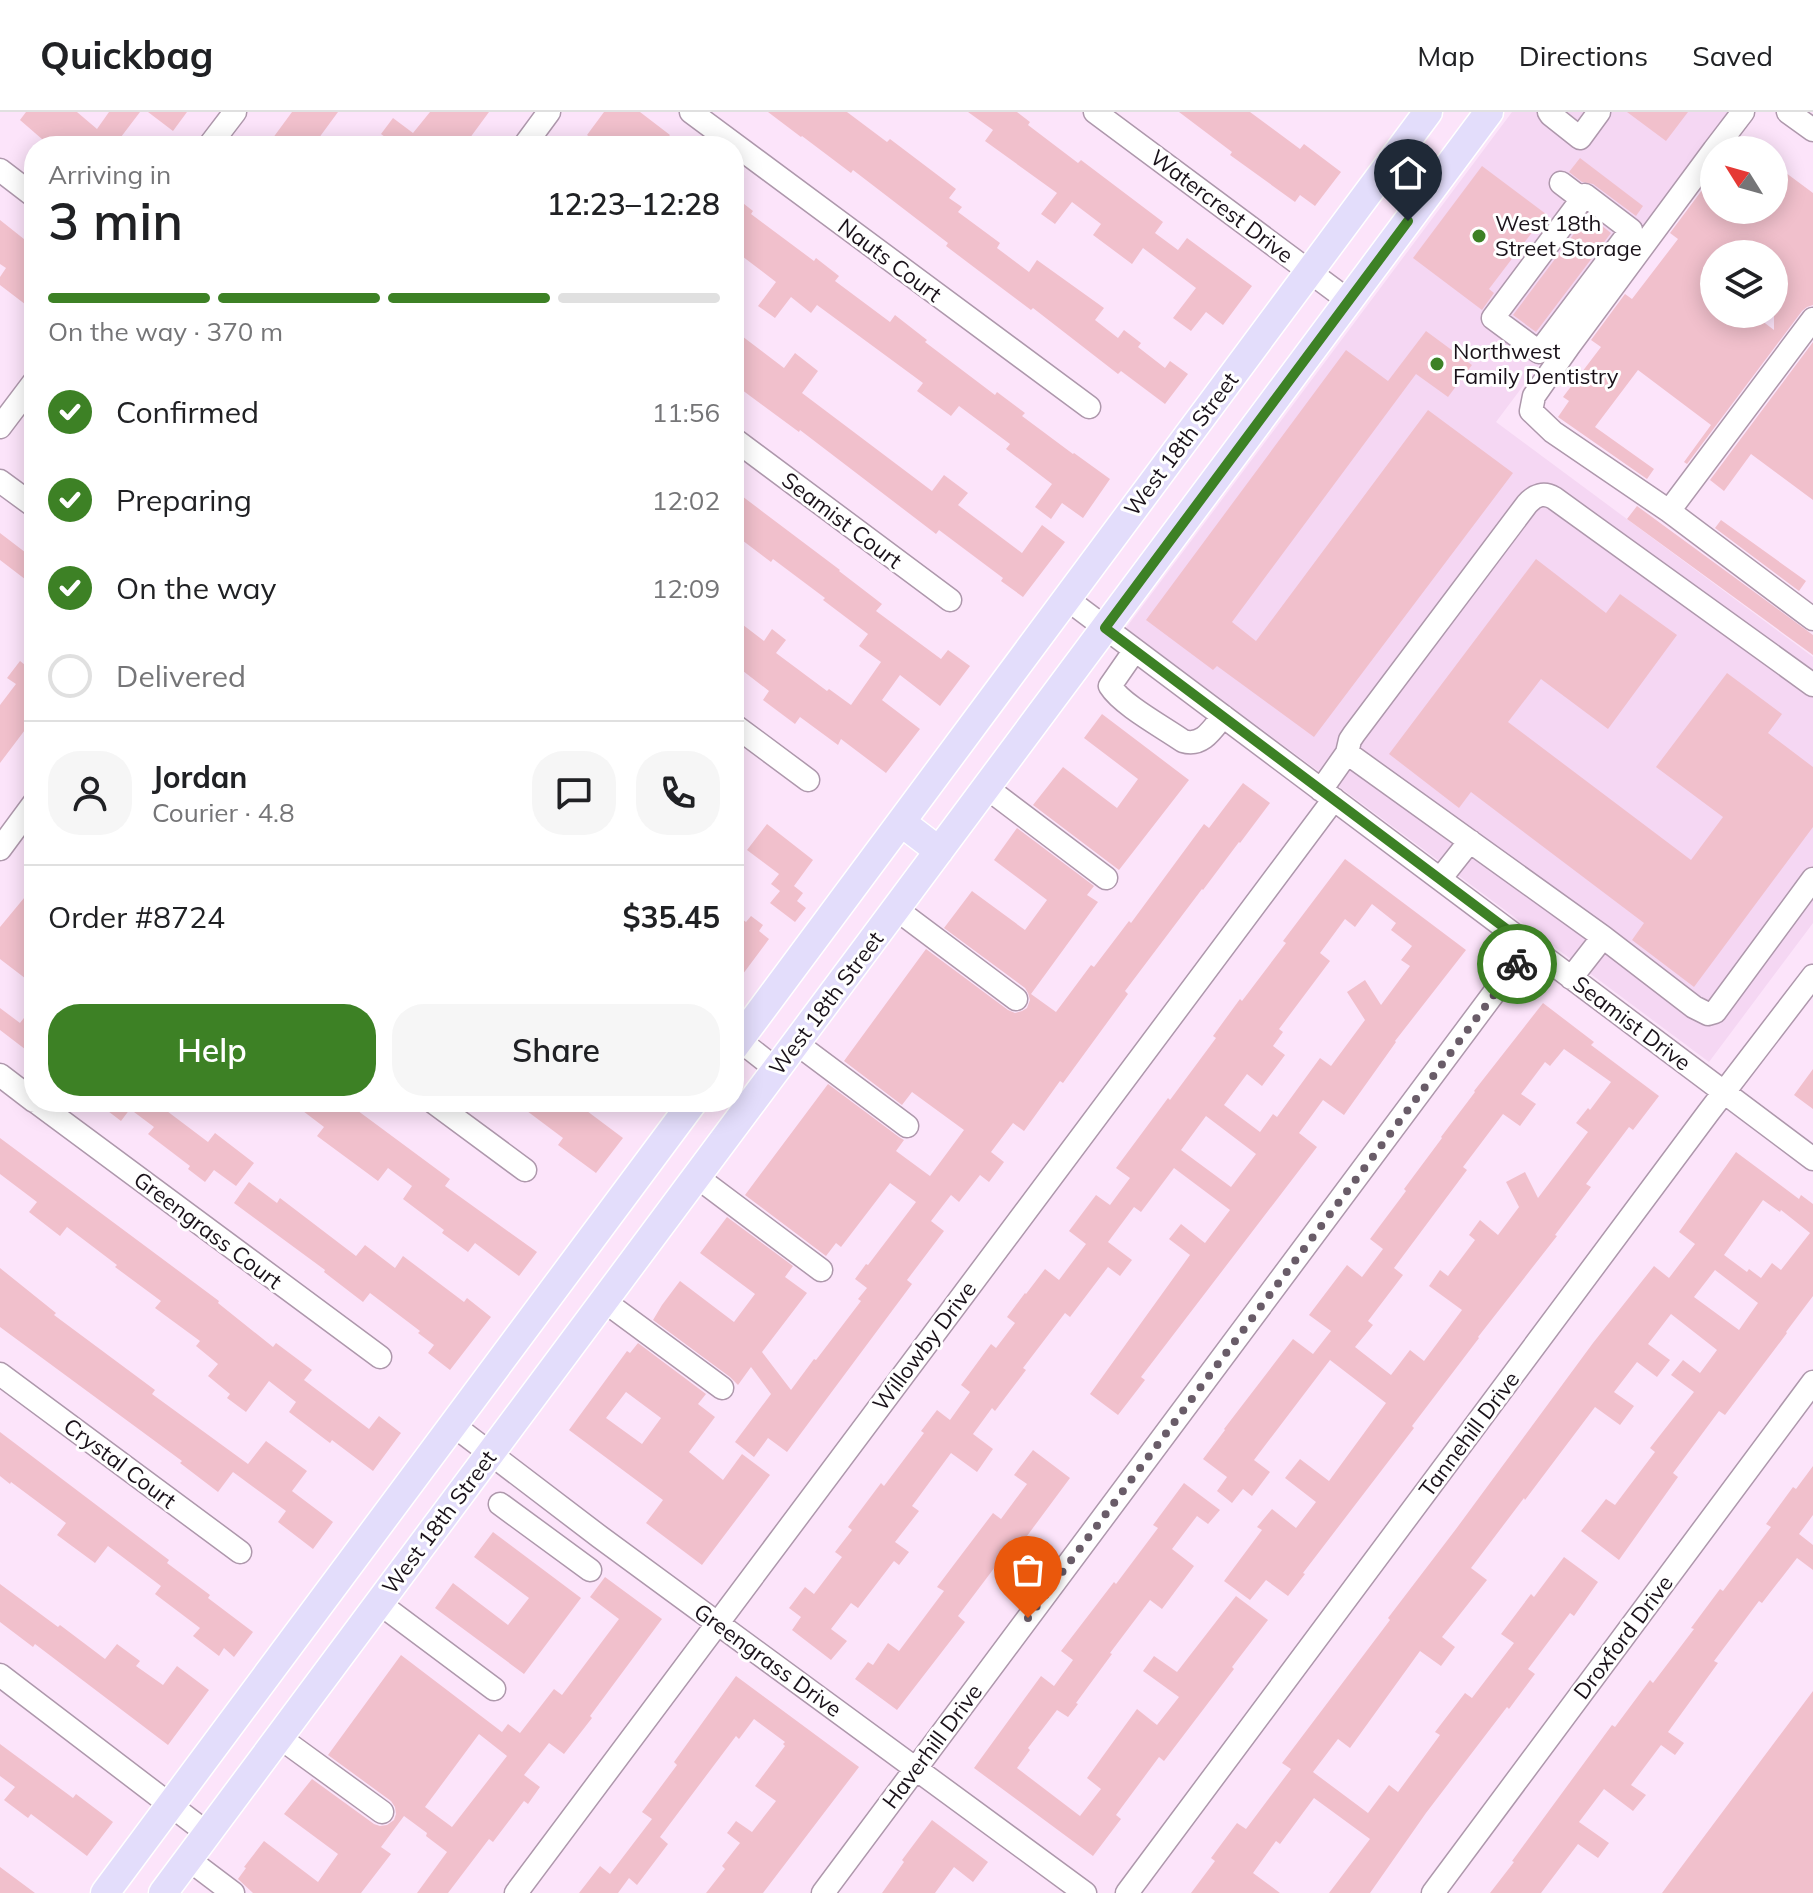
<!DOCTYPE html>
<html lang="en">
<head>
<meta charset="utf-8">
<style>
	:root { --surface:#fff; --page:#f6f6f6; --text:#202124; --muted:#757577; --line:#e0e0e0; --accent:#3d8125 }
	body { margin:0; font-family:Mulish,sans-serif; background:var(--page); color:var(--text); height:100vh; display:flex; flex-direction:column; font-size:30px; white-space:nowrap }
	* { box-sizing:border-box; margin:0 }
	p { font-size:26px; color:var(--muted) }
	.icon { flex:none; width:44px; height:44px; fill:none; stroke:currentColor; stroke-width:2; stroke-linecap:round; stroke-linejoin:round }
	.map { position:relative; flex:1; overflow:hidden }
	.sheet { position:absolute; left:24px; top:24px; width:720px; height:976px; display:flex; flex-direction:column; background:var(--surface); border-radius:32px; box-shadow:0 4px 20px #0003 }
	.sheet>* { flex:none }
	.needle { width:52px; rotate:307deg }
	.tools { position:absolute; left:1700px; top:24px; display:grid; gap:16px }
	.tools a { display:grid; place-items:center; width:88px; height:88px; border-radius:50%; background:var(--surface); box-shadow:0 4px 20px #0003; font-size:40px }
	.pin { position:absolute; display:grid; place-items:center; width:68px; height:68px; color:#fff; margin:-82px -34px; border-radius:50% 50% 50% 0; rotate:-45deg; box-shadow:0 0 8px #0007 }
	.pin .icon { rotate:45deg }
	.courier { position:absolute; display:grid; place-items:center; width:80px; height:80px; margin:-40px; border:6px solid #3d8125; border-radius:50%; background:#fff; color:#222; box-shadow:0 2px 10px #0007 }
	.head em { font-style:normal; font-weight:600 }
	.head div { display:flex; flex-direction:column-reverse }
	.head { display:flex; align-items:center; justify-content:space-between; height:136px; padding:0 24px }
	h1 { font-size:52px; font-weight:600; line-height:60px }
	.bar { display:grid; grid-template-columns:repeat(4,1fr); gap:12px 8px; align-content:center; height:96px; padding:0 24px }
	.bar i { height:10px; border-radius:6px; background:var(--line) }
	.bar .current { background:var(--accent) }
	.bar p { grid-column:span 4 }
	.line { display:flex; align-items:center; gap:20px; padding:0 24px; border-top:2px solid var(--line) }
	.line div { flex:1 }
	.round { display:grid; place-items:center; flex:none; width:84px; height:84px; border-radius:32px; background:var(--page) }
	ol { padding:0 24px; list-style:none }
	li { display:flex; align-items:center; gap:24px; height:88px }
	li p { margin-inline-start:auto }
	li .icon { padding:8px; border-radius:50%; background:var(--accent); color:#fff; stroke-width:4 }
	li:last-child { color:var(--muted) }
	li i { width:44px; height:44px; border:4px solid var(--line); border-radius:50% }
	.button { display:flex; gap:16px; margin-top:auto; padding:16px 24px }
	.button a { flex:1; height:92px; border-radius:32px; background:var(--accent); color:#fff; font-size:32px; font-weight:600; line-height:92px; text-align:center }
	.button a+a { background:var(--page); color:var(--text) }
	header { display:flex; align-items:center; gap:48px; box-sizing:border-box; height:112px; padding:0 40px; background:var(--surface); border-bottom:2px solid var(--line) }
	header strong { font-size:38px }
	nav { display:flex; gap:44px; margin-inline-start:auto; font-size:28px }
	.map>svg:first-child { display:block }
	.built { fill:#f5d7f3 }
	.building { fill:#f1c0cc; fill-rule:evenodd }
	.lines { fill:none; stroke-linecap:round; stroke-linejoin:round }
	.minor-casing { stroke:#ae98ac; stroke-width:25 }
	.major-casing { stroke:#fff; stroke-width:31 }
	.minor { stroke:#fff; stroke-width:22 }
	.major { stroke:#e3ddfb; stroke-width:28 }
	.done { stroke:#695c68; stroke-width:8; stroke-dasharray:0 14.4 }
	.route { stroke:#3d8125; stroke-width:10 }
	.poi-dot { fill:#3d8125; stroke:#fff; stroke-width:3 }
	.labels { text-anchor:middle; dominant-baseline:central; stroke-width:6; stroke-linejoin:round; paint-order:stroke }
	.street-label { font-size:22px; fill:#1a121a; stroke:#fff }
	.poi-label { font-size:22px; fill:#1a121a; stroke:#fff; text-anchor:start }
</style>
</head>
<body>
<header>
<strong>Quickbag</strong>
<nav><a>Map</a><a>Directions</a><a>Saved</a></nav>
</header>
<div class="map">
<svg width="1813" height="1781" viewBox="0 0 1813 1781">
	<rect width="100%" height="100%" fill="#fce4fa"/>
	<path class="built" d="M1512 0H1729L1496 310 1813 545V811L1709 950 1126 516Z"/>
	<path class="building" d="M26 0H77L97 17 109 0H140L121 25 133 34H50L20 8Z
		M148 0H187L173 19Z
		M292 0H338L313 34H267Z
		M430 0H489L464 34H397L381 22 393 6 413 21Z
		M604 0H640L670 23 661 34H631L622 27 617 34H602L587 23Z
		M768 0H847L887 30 890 27 956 77 949 86 962 95 958 100 1000 131 997 136 1029 160 1037 148 1104 196 1095 208 1118 226 1124 218 1141 231 1138 235 1165 256 1170 249 1188 262 1165 292 1121 259 1118 262 1033 196 1031 198 979 159 946 134 948 131 853 58 851 61 802 24 801 25Z
		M968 0H1017L1030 10 1028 13 1078 51 1081 48 1163 110 1155 121 1178 138 1187 126 1252 174 1223 213 1206 200 1191 219 1173 206 1196 176 1143 136 1132 152 1093 123 1101 112 1072 90 1055 112 1041 102 1057 81 985 29 993 18Z
		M1179 0H1250L1300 37 1304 32 1341 60 1315 94 1300 83 1295 90 1230 43 1232 40Z
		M1627 0H1688L1666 29Z
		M1580 46 1643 94 1636 104 1593 72 1582 70 1569 60Z
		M1774 52 1813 81V193L1807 195 1802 199 1687 352 1684 350 1711 313 1638 258 1595 315 1654 357 1647 367 1558 305 1569 289 1563 285 1601 235 1591 228 1625 182 1632 187 1678 127 1670 121 1714 62V98H1774ZM1714 142H1774V218L1753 202H1714Z
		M1482 54 1546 102 1489 177 1494 181 1482 198 1413 146Z
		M734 84 753 99 751 102 814 149 816 146 839 164 835 169 890 210 895 203 927 228 925 230 995 283 997 280 1025 301 1022 304 1073 342 1074 341 1110 367 1083 406 1062 391 1051 407 1035 395 1052 372 1006 337 1010 332 959 294 951 304 917 279 923 271 817 193 811 201 791 185 775 206 758 194 776 170 734 138Z
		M1588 103 1611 121 1536 220 1513 203Z
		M0 108 34 135V199L0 173V165L6 156 0 152Z
		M734 218 784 256 795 241 818 259 802 281 932 379 944 363 968 381 958 393 1022 441 1042 413 1065 430 1023 485 1001 469 1003 466 939 418 936 422 800 318 799 320 734 272Z
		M1426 219 1472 253 1448 285 1416 262 1232 510 1256 529 1428 298 1513 361 1314 625 1217 554 1213 558 1146 508 1346 238 1388 269Z
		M1813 230V388L1751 342 1724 379 1710 368Z
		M734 378 840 458 839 459 882 492 876 499 941 547 948 538 970 554 940 594 900 563 882 588 920 617 886 661 841 627 838 633 800 605 795 612 763 588 769 579 734 552V506L764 529 772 517 786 528 776 541 827 579 829 577 851 593 881 550 859 534 868 522 823 488 825 486 773 447 771 450 734 422Z
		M1637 394 1813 523V543L1627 407Z
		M1721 408 1806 469 1799 479 1715 416Z
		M0 421 34 447V474L0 448Z
		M1536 447 1606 501 1620 482 1677 523 1608 617 1541 567 1508 610 1691 748 1723 705 1656 655 1727 561 1782 602 1768 621 1813 655V715L1694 875 1632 828 1644 811 1471 680 1459 696 1389 642Z
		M20 549 34 560V606L0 651V593L16 572 7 566Z
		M1102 602 1189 668 1119 758 1033 693 1063 655 1117 696 1138 667 1084 626Z
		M1243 671 1270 691 1240 731 1239 730 1203 778 1202 777 1125 879 1128 882 1063 971 1060 969 1024 1019 1013 1011 991 1040 1004 1050 989 1070 980 1063 959 1090 951 1083 931 1109 944 1119 907 1168 912 1172 787 1340 768 1326 754 1345 735 1330 771 1282 751 1255 738 1273 730 1265 653 1208 662 1193 680 1169 734 1210 755 1182 700 1141 727 1105 793 1154 785 1165 807 1181 762 1240 791 1278 814 1247 816 1248 861 1189 858 1187 867 1176 855 1167 866 1152 868 1153 916 1090 890 1071 841 1135 836 1131 826 1144 745 1083 828 972 899 1025 904 1028 896 1039 930 1064 964 1018 912 980 902 993 844 949 893 882 926 837 1008 898 1015 901 1022 899 1027 896 1030 888 1028 881 1025 876 944 816 972 779 1025 818 1047 788 994 748 1017 716 1094 774 1087 783 1098 790 1031 882 1056 900 1091 853 1094 855 1129 809 1131 811 1204 712 1209 716Z
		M767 712 813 748 794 774 803 781 797 789 806 796 795 810 770 791 780 779 771 772 779 762 747 738Z
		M1345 747 1466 838 1395 929 1396 930 1344 1003 1323 988 1299 1021 1317 1035 1141 1265 1145 1268 1118 1303 1090 1282 1190 1143 1169 1127 1181 1112 1205 1131 1230 1098 1174 1056 1141 1100 1134 1095 1108 1130 1132 1148 1120 1164 1108 1155 1070 1205 1065 1201 1023 1256 1026 1258 995 1299 992 1296 973 1322 993 1337 977 1360 951 1341 912 1394 919 1399 895 1430 909 1440 899 1453 894 1449 858 1496 851 1491 831 1517 847 1529 831 1548 792 1518 801 1505 789 1496 805 1475 814 1482 842 1445 835 1440 852 1418 848 1415 881 1371 884 1374 924 1321 921 1319 937 1298 950 1308 970 1280 961 1273 991 1232 996 1236 1015 1211 1007 1205 1025 1181 1026 1182 1045 1157 1059 1168 1086 1132 1069 1119 1096 1083 1110 1093 1130 1066 1116 1056 1168 986 1170 988 1216 926 1213 924 1240 887 1242 889 1286 831 1283 829ZM1372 792 1396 811 1391 818 1412 834 1401 848 1410 854 1381 893 1365 868 1347 880 1365 908 1331 954 1320 946 1277 1005 1273 1002 1260 1020 1224 993 1247 962 1262 974 1285 943 1273 934 1283 920 1279 917 1330 849 1320 841 1345 807 1355 815ZM1206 1004 1256 1042 1231 1075 1181 1038Z
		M34 774V873L0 847V815Z
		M734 801 746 810 751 804 763 813 759 819 769 827 734 874Z
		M1543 891 1594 930 1591 933 1659 984 1633 1018 1629 1015 1586 1072 1591 1075 1555 1123 1557 1124 1478 1225 1479 1226 1412 1314 1414 1316 1303 1461 1305 1462 1288 1484 1266 1468 1250 1488 1224 1469 1262 1418 1257 1415 1272 1397 1296 1416 1316 1390 1285 1366 1300 1347 1329 1369 1386 1291 1330 1248 1254 1348 1270 1360 1252 1384 1243 1377 1232 1391 1217 1379 1227 1365 1203 1347 1225 1318 1224 1317 1293 1227 1313 1242 1331 1219 1309 1203 1347 1153 1362 1165 1383 1137 1370 1127 1406 1079 1404 1077 1442 1026 1441 1025 1475 980 1474 979ZM1564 937 1611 970 1590 998 1588 996 1576 1011 1588 1020 1538 1086 1525 1060 1506 1070 1519 1095 1498 1123 1480 1108 1469 1123 1475 1128 1448 1164 1440 1158 1429 1174 1462 1198 1424 1249 1410 1238 1391 1263 1355 1235 1373 1213 1368 1209 1403 1163 1394 1156 1467 1058 1463 1055 1503 1002 1520 1014 1536 992 1521 982 1545 950 1550 954Z
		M34 893V944L0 918V896L20 911Z
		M1813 957V997L1794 983Z
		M96 990H155L208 1030 215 1021 254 1051 236 1074 214 1058 205 1070 188 1057 190 1054 148 1022 154 1015 130 997 121 1009Z
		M310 990H346L450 1067 445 1074 537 1140 519 1164 475 1131 468 1140 442 1121 444 1118 403 1087 412 1074 388 1056 378 1069 317 1024 324 1015 303 999Z
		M515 990H575L623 1026 596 1061 558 1033 563 1026Z
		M0 1026 219 1189 218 1191 273 1235 276 1231 312 1258 304 1268 369 1317 379 1304 401 1321 373 1359 332 1328 330 1331 289 1300 296 1290 269 1269 246 1300 227 1286 230 1282 208 1264 218 1252 196 1234 200 1229 155 1196 161 1189 115 1155 117 1153 67 1115 60 1124 29 1100 37 1090 0 1062Z
		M1736 1040 1799 1087 1801 1083 1813 1092V1184L1786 1220 1787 1221 1725 1303 1719 1299 1673 1361 1678 1365 1619 1448 1581 1419 1606 1387 1615 1393 1655 1340 1650 1336 1694 1280 1671 1263 1683 1248 1700 1261 1717 1238 1671 1202 1648 1232 1670 1248 1657 1265 1637 1250 1614 1280 1634 1294 1620 1313 1595 1295 1525 1388 1524 1386 1471 1456 1487 1468 1442 1525 1455 1535 1441 1554 1420 1539 1350 1636 1338 1627 1313 1660 1368 1701 1389 1673 1398 1680 1440 1623 1435 1620 1465 1581 1472 1586 1514 1531 1501 1522 1531 1482 1534 1485 1564 1445 1598 1470 1574 1504 1570 1501 1528 1557 1535 1562 1509 1597 1507 1595 1426 1701 1370 1781H1329L1370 1727 1314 1686 1280 1732 1276 1729 1253 1761 1280 1781H1191L1215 1749 1211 1746 1237 1711 1246 1717 1291 1657 1282 1651 1390 1508 1388 1506 1456 1417 1593 1231 1654 1154 1669 1166 1695 1132 1679 1120ZM1763 1088 1780 1100 1781 1098 1810 1121 1781 1158 1772 1151 1761 1166 1749 1157 1747 1160 1724 1143ZM1715 1158 1758 1191 1739 1218 1694 1185Z
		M249 1070 277 1091 280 1086 356 1144 365 1133 395 1156 403 1144 464 1190 467 1186 491 1205 450 1258 428 1241 434 1233 418 1221 420 1219 370 1181 363 1190 324 1160 325 1158 234 1091Z
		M0 1156 56 1201 54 1203 155 1278 152 1282 248 1352 266 1329 307 1359 292 1379 333 1410 313 1437 278 1410 286 1399 233 1360 218 1380 180 1351 182 1349 0 1215Z
		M638 1231 706 1282 698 1292 715 1305 689 1340 723 1368 742 1342 770 1363 702 1453 646 1411 663 1388 569 1318 627 1239 630 1241ZM626 1280 661 1306 642 1332 606 1306Z
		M0 1320 169 1448 167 1451 210 1483 208 1486 253 1520 234 1545 224 1536 219 1544 193 1524 200 1516 155 1482 161 1474 108 1434 95 1451 57 1423 66 1411 11 1370 10 1372 0 1364Z
		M1033 1338 1070 1366 1004 1455 998 1451 958 1504 965 1510 897 1598 855 1567 868 1550 873 1553 888 1531 899 1539 944 1479 937 1475 993 1401 1001 1407 1027 1372 1014 1363Z
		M1813 1354V1403L1799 1422 1813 1433V1458L1797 1446 1762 1491 1759 1489 1714 1549 1718 1551 1668 1620 1684 1631 1675 1643 1661 1633 1631 1673 1646 1683 1633 1699 1604 1677 1579 1710 1609 1731 1598 1746 1578 1732 1541 1781H1490L1514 1750 1512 1749 1612 1613 1615 1615 1650 1568 1653 1571 1694 1517 1691 1516 1720 1477 1723 1479 1771 1415 1766 1412 1793 1375 1796 1377Z
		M1184 1371 1220 1398 1208 1412 1197 1404 1172 1437 1194 1454 1162 1497 1150 1488 1110 1541 1112 1542 1076 1591 1078 1592 1068 1605 1057 1598 1028 1636 1030 1638 1017 1656 1080 1704 1101 1677 1087 1666 1137 1597 1157 1613 1179 1585 1143 1559 1154 1544 1177 1560 1236 1484 1268 1508 1232 1555 1234 1557 1164 1649 1159 1645 1116 1703 1121 1707 1093 1744 974 1656 1041 1564 1054 1574 1073 1548 1061 1539 1114 1470 1116 1472 1158 1416 1153 1413Z
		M493 1420 581 1486 524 1562 435 1496 453 1471 508 1513 529 1486 474 1445Z
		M605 1465 662 1507 590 1604 592 1606 564 1642 549 1631 524 1663 540 1675 528 1692 524 1689 493 1730 489 1727 448 1781H417L447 1740 426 1724 427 1721 404 1704 381 1735 391 1742 361 1781H253L238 1767 246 1756 244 1755 264 1729 318 1770 338 1742 284 1702 312 1667 374 1712 380 1714 387 1713 394 1708 396 1702 395 1695 391 1689 328 1643 401 1543 502 1620 508 1612 520 1621 554 1577 562 1583 619 1507 590 1485ZM479 1622 507 1644 452 1715 425 1695Z
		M0 1472 58 1515 60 1513 105 1547 117 1532 140 1549 136 1554 163 1573 177 1554 209 1578 168 1633 35 1532 33 1535 0 1510Z
		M736 1564 859 1655 763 1781H706L725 1757 722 1754 740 1731 727 1721 736 1709 752 1720 776 1689 755 1674 785 1634 783 1632 785 1630 754 1607 739 1627 736 1624 660 1725 668 1732 637 1773 629 1766 618 1781H579L600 1754 610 1762 652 1707 642 1700 677 1653 674 1650Z
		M1813 1579V1781H1662L1679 1758Z
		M0 1632 73 1686 76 1682 113 1710 87 1744 31 1702 28 1706 4 1688 15 1675 0 1664Z
		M932 1708 988 1750 973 1770 954 1755 935 1781H882L904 1750 902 1748Z
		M0 1755 35 1781H0Z"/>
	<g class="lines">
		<g class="minor-casing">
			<path id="minor" d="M691 0 1089 295
				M1095 0 1349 189
				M1549 0 1551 3 1580 26 1599 0
				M1788 0 1813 18
				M209 34 235 0
				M524 34 549 0
				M1714 38 1569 234 1534 284 1531 299 1553 320 1669 399 1813 507
				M1714 38 1743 0
				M0 58 34 84
				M1561 71 1582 87
				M1585 83 1631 118 1539 240 1493 206Z
				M0 315 34 270
				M734 327 950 488
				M0 369 34 394
				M1669 399 1813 207
				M1067 487 1813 1047
				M1135 538 1110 574C1122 593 1163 615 1183 629 1202 635 1212 618 1223 604
				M734 613 808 668
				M1347 641 1603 825
				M987 676 1106 766
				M1321 678 1347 641 1350 628 1354 622 1527 392C1535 383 1544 380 1554 386L1813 573
				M0 737 34 691
				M1440 767 1470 729
				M896 797 1016 887
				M1571 866 1603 825 1694 895 1708 902 1715 900 1813 767
				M734 924 776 957
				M796 931 907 1014
				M0 963 34 989
				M36 990 380 1245
				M433 990 525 1058
				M697 1065 821 1158
				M604 1189 722 1276
				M0 1262 240 1440
				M453 1313 600 1425 1085 1781
				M500 1392 590 1458
				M379 1491 494 1577
				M0 1563 207 1721
				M279 1625 382 1700
				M188 1747 233 1781
				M516 1781 1334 687
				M823 1781 1529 834
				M1127 1781 1708 1001 1813 864
				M1433 1781 1813 1270"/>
		</g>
		<g class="major-casing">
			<path id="major" d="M901 710 939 739
				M734 935 1428 0
				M105 1781 693 990
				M163 1781 1489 0"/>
		</g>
		<use href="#minor" class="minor"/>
		<use href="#major" class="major"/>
	</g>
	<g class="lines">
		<path class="done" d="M1028 1506 1517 852"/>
		<path class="route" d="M1408 109 1105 516 1529 834 1517 852"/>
	</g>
	<g class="poi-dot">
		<circle cx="1479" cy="124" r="8"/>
		<circle cx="1437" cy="252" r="8"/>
	</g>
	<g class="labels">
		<g class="street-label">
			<text transform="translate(1222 94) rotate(37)">Watercrest Drive</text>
			<text transform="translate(890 148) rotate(37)">Nauts Court</text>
			<text transform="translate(1181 332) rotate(-53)">West 18th Street</text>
			<text transform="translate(842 408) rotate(37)">Seamist Court</text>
			<text transform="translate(826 891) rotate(-53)">West 18th Street</text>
			<text transform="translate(1632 911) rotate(37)">Seamist Drive</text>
			<text transform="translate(208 1118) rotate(37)">Greengrass Court</text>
			<text transform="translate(924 1234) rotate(-53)">Willowby Drive</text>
			<text transform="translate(1469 1322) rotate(-53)">Tannehill Drive</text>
			<text transform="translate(120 1351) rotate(37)">Crystal Court</text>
			<text transform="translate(439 1410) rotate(-53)">West 18th Street</text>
			<text transform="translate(1623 1525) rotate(-53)">Droxford Drive</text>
			<text transform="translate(768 1548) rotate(36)">Greengrass Drive</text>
			<text transform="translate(932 1634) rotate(-53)">Haverhill Drive</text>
		</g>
		<g class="poi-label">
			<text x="1495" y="111">West 18th<tspan x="1495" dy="25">Street Storage</tspan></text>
			<text x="1453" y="239">Northwest<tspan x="1453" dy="25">Family Dentistry</tspan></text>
		</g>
	</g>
</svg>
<div class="tools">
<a><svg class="needle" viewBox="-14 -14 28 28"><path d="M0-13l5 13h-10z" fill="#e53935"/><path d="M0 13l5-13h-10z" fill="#757577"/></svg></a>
<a><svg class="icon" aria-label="layers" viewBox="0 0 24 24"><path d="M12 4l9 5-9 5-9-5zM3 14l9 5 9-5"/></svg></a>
</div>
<div class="pin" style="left:1028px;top:1506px;background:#ea580c"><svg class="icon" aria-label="bag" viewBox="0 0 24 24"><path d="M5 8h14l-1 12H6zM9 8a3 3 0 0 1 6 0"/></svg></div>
<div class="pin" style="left:1408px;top:109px;background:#1f2937"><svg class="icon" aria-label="home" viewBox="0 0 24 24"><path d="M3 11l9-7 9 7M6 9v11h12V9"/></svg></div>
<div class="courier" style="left:1517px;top:852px"><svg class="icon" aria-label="bike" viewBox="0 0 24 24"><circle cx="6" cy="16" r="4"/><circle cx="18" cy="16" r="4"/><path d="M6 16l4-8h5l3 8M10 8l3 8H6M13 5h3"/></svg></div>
<section class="sheet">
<div class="head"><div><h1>3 min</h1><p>Arriving in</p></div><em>12:23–12:28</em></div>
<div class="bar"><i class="current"></i><i class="current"></i><i class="current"></i><i></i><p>On the way · 370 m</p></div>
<ol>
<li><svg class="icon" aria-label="check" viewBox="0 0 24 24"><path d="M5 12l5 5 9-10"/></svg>Confirmed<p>11:56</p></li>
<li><svg class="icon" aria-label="check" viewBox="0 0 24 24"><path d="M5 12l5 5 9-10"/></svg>Preparing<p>12:02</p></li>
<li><svg class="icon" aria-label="check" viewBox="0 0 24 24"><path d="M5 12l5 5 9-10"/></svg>On the way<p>12:09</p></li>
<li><i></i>Delivered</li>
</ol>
<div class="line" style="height:144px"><a class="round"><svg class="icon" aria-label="person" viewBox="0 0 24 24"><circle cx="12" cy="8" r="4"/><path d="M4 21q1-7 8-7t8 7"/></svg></a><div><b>Jordan</b><p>Courier · 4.8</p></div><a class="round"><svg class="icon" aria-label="chat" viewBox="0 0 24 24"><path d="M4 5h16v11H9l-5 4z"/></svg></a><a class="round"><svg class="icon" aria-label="phone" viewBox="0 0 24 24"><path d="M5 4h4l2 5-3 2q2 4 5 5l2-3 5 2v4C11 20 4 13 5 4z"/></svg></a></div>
<div class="line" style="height:104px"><div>Order #8724</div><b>$35.45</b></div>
<div class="button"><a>Help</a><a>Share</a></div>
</section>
</div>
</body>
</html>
